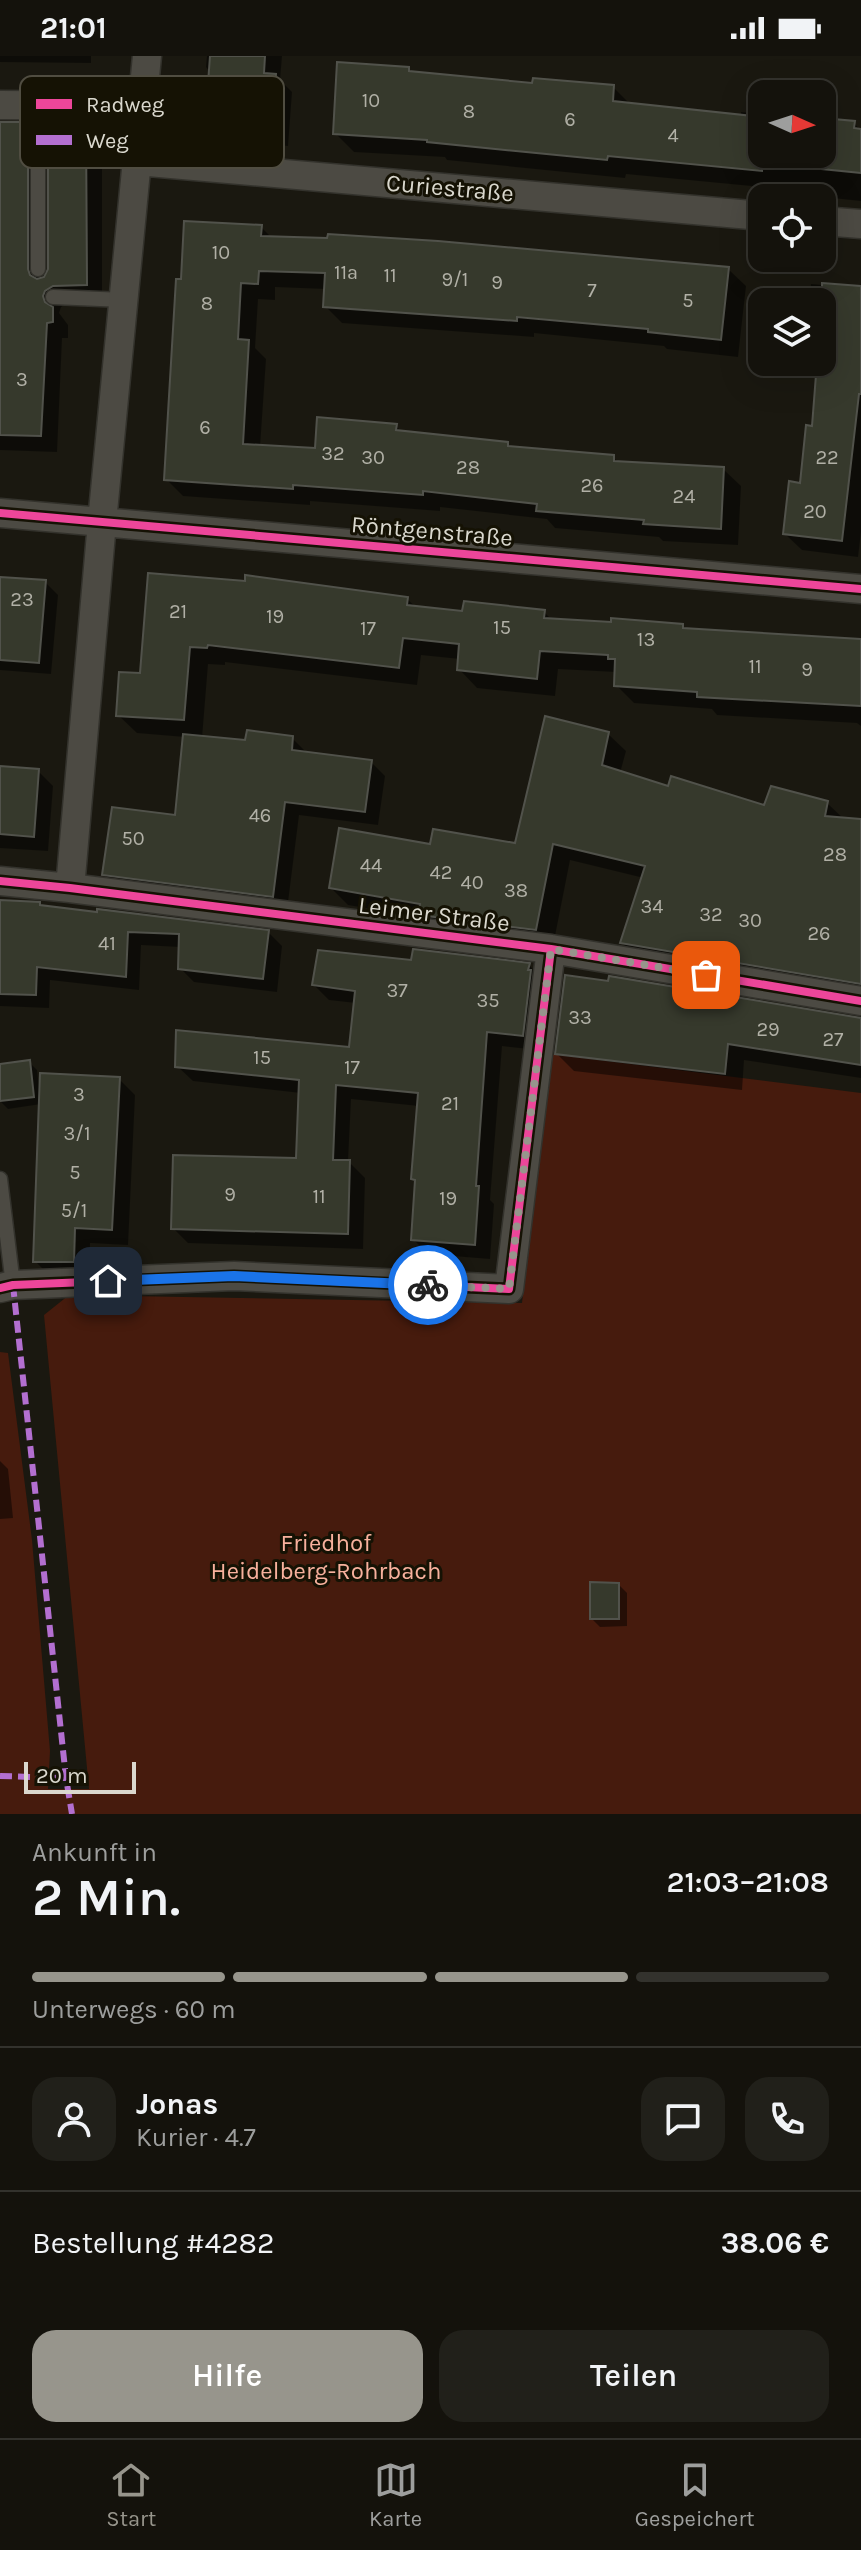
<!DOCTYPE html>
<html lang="de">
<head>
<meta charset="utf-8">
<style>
	:root { --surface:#14120c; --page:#21201a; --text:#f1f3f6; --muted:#9d9e9d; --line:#33322d; --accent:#97958c }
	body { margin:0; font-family:Karla,sans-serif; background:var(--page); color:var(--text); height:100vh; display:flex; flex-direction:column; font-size:30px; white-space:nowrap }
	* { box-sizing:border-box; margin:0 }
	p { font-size:26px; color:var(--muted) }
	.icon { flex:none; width:44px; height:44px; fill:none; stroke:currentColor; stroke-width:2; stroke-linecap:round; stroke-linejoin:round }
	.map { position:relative; height:1758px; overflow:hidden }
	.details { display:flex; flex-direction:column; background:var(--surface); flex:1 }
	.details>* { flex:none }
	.needle { width:52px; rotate:93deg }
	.buttons { position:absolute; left:748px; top:24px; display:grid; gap:16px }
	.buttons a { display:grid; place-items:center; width:88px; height:88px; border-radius:16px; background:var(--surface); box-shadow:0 8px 32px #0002,0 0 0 2px var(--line); font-size:40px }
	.scale { position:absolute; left:24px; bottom:20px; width:112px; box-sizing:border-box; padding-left:8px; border:4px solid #dad8ce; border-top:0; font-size:22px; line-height:28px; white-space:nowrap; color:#dad8ce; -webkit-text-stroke:6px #151204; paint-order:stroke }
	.pin { position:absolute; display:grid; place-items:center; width:68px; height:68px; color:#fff; margin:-34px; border-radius:16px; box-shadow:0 4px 12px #0006 }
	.courier { position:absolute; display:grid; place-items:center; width:80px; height:80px; margin:-40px; border:6px solid #1a73e8; border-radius:50%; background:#fff; color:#222; box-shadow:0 2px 10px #0007 }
	.overview em { font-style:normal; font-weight:600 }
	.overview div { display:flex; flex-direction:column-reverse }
	.overview { display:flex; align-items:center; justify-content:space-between; height:136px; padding:0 32px }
	h1 { font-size:52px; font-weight:600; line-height:60px }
	.bar { display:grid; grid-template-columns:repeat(4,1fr); gap:12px 8px; align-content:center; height:96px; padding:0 32px }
	.bar i { height:10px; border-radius:6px; background:var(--line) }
	.bar .current { background:var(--accent) }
	.bar p { grid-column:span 4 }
	.line { display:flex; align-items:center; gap:20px; padding:0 32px; border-top:2px solid var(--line) }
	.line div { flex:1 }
	.round { display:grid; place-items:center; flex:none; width:84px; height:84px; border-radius:24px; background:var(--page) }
	.primary-button { display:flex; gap:16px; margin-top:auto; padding:16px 32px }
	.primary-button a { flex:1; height:92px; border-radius:24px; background:var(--accent); color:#fff; font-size:32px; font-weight:600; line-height:92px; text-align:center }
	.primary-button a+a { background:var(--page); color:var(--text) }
	.status { display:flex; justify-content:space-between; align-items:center; height:56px; padding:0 40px; background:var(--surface); direction:ltr }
	.status svg { height:22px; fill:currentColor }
	.tabs { display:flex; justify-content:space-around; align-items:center; height:112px; border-top:2px solid var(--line); background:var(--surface); font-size:22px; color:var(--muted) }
	.tabs a { display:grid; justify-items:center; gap:4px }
	.tabs .current { color:var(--accent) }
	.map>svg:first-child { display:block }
	.green { fill:#461b0d }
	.shadow { fill:#0007 }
	.building { fill:#36392c; stroke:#51524b; stroke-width:2 }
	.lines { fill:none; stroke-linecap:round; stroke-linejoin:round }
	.service-casing { stroke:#33322c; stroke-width:17 }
	.minor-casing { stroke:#33322c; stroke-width:31 }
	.service { stroke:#4c4a43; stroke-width:14 }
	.minor { stroke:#4c4a43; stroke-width:28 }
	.quiet { stroke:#b36fd0; stroke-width:6; stroke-dasharray:12 6; stroke-linecap:butt }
	.cycleway-casing { stroke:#151204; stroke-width:13 }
	.cycleway { stroke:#ed469a; stroke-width:8 }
	.done { stroke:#97958c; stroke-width:8; stroke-dasharray:0 14.4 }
	.route { stroke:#1a73e8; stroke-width:10 }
	.labels { text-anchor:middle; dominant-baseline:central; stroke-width:6; stroke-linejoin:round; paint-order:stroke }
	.number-label { font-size:20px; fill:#b1b0a6 }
	.street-label { font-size:24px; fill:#dad8ce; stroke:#151204 }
	.park-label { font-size:24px; fill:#f8b19d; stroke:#151204 }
	.key { fill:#151204; stroke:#504d41; stroke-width:2 }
	.key-label { font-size:22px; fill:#dad8ce }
</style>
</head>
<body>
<div class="status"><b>21:01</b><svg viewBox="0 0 49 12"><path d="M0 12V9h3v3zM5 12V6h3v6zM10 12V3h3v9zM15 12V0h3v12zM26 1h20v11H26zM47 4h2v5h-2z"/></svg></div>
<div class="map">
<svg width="861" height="1758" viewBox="0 0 861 1758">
	<rect width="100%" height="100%" fill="#1a1810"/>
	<path class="green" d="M550 998 861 1037V1758H0V1296L8 1297 32 1484 50 1695 48 1733H89L44 1259 69 1239 522 1247Z"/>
	<path class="shadow" d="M0 0H91V7L0 6Z
		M207 0H282L280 24 292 36 288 90 224 85 207 68 211 17 206 11Z
		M409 13 413 17 534 29 613 31 631 49 741 60V56L762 58V98H822V64L854 67 861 75V145L766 135 762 131 626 118 625 122 447 104 445 101 354 96 335 77Z
		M0 67 27 68 44 85V222L48 220 85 69 102 85V245H70L61 251 59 257 68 269V282H62L57 396 0 394Z
		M261 171 272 182 728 213 746 230 738 301 667 293 664 290 534 277V281L342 267 325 250 326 233 275 231V244L258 243 255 292 266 303 260 391 316 394 396 370 403 377 507 388 512 393 613 401 619 407 723 413 741 430 738 489 663 485 659 481 555 472 547 463 440 451V455L310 445V449L183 440 166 423Z
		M811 228 861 232V476L858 501 802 494 785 478 802 429 814 372 819 306H822V246H810Z
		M150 519 407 543 417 552 464 557 544 556 553 565 682 570 687 574 861 585V670L857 667 717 659 712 653 634 647 616 629V616L558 613 555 640 477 632 459 613 460 603 421 599 417 629 225 606V609L208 608 202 682 247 687 292 682 306 696 371 706 385 720 378 769 299 759 287 854 118 832 104 818 176 762 185 681 137 677 118 659 142 619Z
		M0 523 45 526 58 539 51 618 0 614Z
		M608 678 626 695 620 717 669 732 766 751 827 747 845 764 861 782V941L639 904 622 887 644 822 570 804 553 890 438 876 424 862 348 849 331 832 432 790H517Z
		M0 704V712L38 715 53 730 48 795 0 792Z
		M0 847 268 876 282 890 277 936 194 926 180 912V891L141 889 139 934 50 924 49 952 0 950Z
		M412 906 529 909 544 925 538 994 502 990 490 1144 494 1148 490 1203 428 1198 413 1183 417 1126 413 1122 419 1050 351 1043 348 1105 365 1122 363 1193 188 1187 173 1172 298 1105 301 1037 193 1025 177 1010 351 993 356 947 329 944 314 929Z
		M609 927 861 964V1022L744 1004 742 1034 574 1015 557 998Z
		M29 1006 37 1014 39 1031 119 1023 135 1039 128 1189 90 1187 89 1221H51L35 1205 41 1048 8 1053 0 1045V1010Z
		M0 1405 8 1413 13 1462 0 1463Z
		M619 1529 627 1537V1570L600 1571 592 1563Z"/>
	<path class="building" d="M210 0H265L264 17 276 18 272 74 205 69Z
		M337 6 409 11V15L532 27 533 22 614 29 613 45 762 61V115L608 100 607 104 526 96 427 86V84L333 78Z
		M822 62 855 65 854 72 861 73V117L822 113Z
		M0 66H28V213L30 219 37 223 44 221 48 213V66L86 67 87 229 53 230 45 235 43 240 45 246 53 251V266L47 267 41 380 0 379Z
		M184 165 262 169 261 180 327 182 328 178 438 185 729 211 721 284 648 276V273L517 261V265L323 251 325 217 259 215 258 228 241 227 238 283 249 284 243 388 315 392 317 361 397 368 396 374 508 386V390L614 399V405L724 411 721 473 643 468 644 464 536 455 537 448 423 435V439L293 429V433L164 424 176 223H181Z
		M822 227 861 230V338H859L842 485 783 478 789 425 800 427 806 369 812 370 817 306H822Z
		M148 517 245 525V519L408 541 407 549 462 555 464 545 545 554 544 562 611 566V562L683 568V572L861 583V650L697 641V636L614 630 615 603H608V599L540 595 537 623 457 614 459 588 403 582 399 612 208 589 207 592 190 591 184 664 116 660 119 616 140 617Z
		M0 521 46 524 39 607 0 604Z
		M545 660 609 676 602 709 668 730 671 720 764 749 771 730 828 745 825 760 861 763V928L620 887 645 810 553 788 536 874 418 859 420 848 329 832 339 772 430 788 433 773 515 787Z
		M247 674 293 680 292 694 372 704 365 756 285 746 273 841 102 819 112 751 175 759 183 678 245 684Z
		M0 710 39 713 34 781 0 778Z
		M0 844 40 846V849L97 856V853L269 874 263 923 178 913 179 878 128 876 126 921 37 911 36 939 0 938Z
		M413 893 530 907 528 914H531L523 980 487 976 476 1130H479L475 1189 411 1184 415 1124 411 1123 418 1037 336 1029 333 1104H350L348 1178 171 1173 173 1099 296 1102 299 1024 175 1011 176 974 349 991 355 935 312 929 318 894 411 904Z
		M565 919 608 925 609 920 861 962V1009L728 988 725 1018 555 998Z
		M30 1004 34 1041 0 1045V1008Z
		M40 1017 120 1021 112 1174 75 1172 74 1206H33Z
		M590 1526 619 1527V1563H590Z"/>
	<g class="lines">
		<g class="service-casing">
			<path id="service" d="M38 49V213
				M53 241 124 244
				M0 1123 13 1229"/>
		</g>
		<g class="minor-casing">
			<path id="minor" d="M0 49 142 50
				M137 105 762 160
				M822 165 861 168
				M0 457 861 533
				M0 825 70 832 551 893 861 945
				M70 832 102 466 147 0
				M0 1232 13 1229 234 1220 509 1233 551 893"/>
		</g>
		<use href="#service" class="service"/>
		<use href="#minor" class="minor"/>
		<path class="quiet" d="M13 1229 66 1722 72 1758
			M0 1720 66 1722"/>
		<g class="cycleway-casing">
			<path id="cycleway" d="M0 457 861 533
				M0 825 70 832 551 893 861 945
				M0 1232 13 1229 234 1220 509 1233 551 893"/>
		</g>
		<use href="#cycleway" class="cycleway"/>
	</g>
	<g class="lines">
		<path class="done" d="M428 1229 509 1233 551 893 706 919"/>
		<path class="route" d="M108 1225 234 1220 428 1229"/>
	</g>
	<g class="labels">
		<g class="number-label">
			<text x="371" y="44">10</text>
			<text x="469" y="55">8</text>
			<text x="570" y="63">6</text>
			<text x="673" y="79">4</text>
			<text x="221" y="196">10</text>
			<text x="346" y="216">11a</text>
			<text x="390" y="219">11</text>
			<text x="455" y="223">9/1</text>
			<text x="497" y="226">9</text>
			<text x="592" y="234">7</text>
			<text x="688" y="244">5</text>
			<text x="207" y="247">8</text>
			<text x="22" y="323">3</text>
			<text x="205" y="371">6</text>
			<text x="333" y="397">32</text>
			<text x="373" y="401">30</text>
			<text x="827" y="401">22</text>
			<text x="468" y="411">28</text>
			<text x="592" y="429">26</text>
			<text x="684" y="440">24</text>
			<text x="815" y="455">20</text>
			<text x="22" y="543">23</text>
			<text x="178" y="555">21</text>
			<text x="275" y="560">19</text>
			<text x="502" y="571">15</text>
			<text x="368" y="572">17</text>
			<text x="646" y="583">13</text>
			<text x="755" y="610">11</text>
			<text x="807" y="613">9</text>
			<text x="260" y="759">46</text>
			<text x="133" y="782">50</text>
			<text x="835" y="798">28</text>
			<text x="371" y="809">44</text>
			<text x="441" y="816">42</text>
			<text x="472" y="826">40</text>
			<text x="516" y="834">38</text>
			<text x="652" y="850">34</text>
			<text x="711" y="858">32</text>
			<text x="750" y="864">30</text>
			<text x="819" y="877">26</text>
			<text x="107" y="887">41</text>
			<text x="397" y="934">37</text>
			<text x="488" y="944">35</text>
			<text x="580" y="961">33</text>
			<text x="768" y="973">29</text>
			<text x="833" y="983">27</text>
			<text x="262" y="1001">15</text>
			<text x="352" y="1011">17</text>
			<text x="79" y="1038">3</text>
			<text x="450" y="1047">21</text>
			<text x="77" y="1077">3/1</text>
			<text x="75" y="1116">5</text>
			<text x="230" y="1138">9</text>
			<text x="319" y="1140">11</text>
			<text x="448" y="1142">19</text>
			<text x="74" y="1154">5/1</text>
		</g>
		<g class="street-label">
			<text transform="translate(450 132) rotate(5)">Curiestraße</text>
			<text transform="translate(432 475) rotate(5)">Röntgenstraße</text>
			<text transform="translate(434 858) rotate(7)">Leimer Straße</text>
		</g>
		<g class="park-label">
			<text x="326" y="1487">Friedhof<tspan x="326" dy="28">Heidelberg-Rohrbach</tspan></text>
		</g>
	</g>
	<rect x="20" y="20" width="264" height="92" rx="12" class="key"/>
	<rect x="36" y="43" width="36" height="10" fill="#ed469a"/>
	<rect x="36" y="79" width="36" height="10" fill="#b36fd0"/>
	<g class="key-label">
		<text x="86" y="56">Radweg</text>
		<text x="86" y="92">Weg</text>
	</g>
</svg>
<div class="buttons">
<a><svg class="needle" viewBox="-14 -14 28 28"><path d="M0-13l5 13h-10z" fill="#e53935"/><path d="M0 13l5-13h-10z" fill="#9d9e9d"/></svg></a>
<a><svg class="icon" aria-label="locate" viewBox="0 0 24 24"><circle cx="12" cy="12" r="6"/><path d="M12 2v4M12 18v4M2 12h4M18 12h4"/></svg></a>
<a><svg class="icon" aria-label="layers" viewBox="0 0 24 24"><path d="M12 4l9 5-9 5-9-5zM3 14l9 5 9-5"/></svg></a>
</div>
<div class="scale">20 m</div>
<div class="pin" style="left:706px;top:919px;background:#ea580c"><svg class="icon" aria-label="bag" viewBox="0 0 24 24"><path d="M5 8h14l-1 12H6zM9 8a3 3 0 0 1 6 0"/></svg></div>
<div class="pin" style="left:108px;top:1225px;background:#1f2937"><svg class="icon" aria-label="home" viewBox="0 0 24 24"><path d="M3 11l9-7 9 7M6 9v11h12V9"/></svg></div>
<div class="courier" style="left:428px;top:1229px"><svg class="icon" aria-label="bike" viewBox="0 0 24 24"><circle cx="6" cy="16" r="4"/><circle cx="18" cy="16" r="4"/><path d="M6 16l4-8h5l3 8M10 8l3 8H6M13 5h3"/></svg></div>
</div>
<section class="details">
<div class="overview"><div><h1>2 Min.</h1><p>Ankunft in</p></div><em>21:03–21:08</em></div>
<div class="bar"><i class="current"></i><i class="current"></i><i class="current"></i><i></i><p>Unterwegs · 60 m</p></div>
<div class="line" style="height:144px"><a class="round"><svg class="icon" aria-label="person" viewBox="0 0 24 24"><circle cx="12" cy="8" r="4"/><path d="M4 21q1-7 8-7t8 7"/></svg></a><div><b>Jonas</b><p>Kurier · 4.7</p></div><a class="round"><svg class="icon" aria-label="chat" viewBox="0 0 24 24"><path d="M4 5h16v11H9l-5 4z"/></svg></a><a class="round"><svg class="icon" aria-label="phone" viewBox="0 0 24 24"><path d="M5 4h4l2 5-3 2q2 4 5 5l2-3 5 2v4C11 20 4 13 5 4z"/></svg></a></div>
<div class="line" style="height:104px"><div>Bestellung #4282</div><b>38.06 €</b></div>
<div class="primary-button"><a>Hilfe</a><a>Teilen</a></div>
</section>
<nav class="tabs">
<a class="current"><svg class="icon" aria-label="home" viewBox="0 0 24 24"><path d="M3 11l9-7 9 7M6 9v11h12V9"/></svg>Start</a>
<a><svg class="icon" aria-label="map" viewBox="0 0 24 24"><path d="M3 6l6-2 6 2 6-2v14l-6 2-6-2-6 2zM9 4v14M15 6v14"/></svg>Karte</a>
<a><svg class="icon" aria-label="saved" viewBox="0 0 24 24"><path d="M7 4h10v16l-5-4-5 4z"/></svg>Gespeichert</a>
</nav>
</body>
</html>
